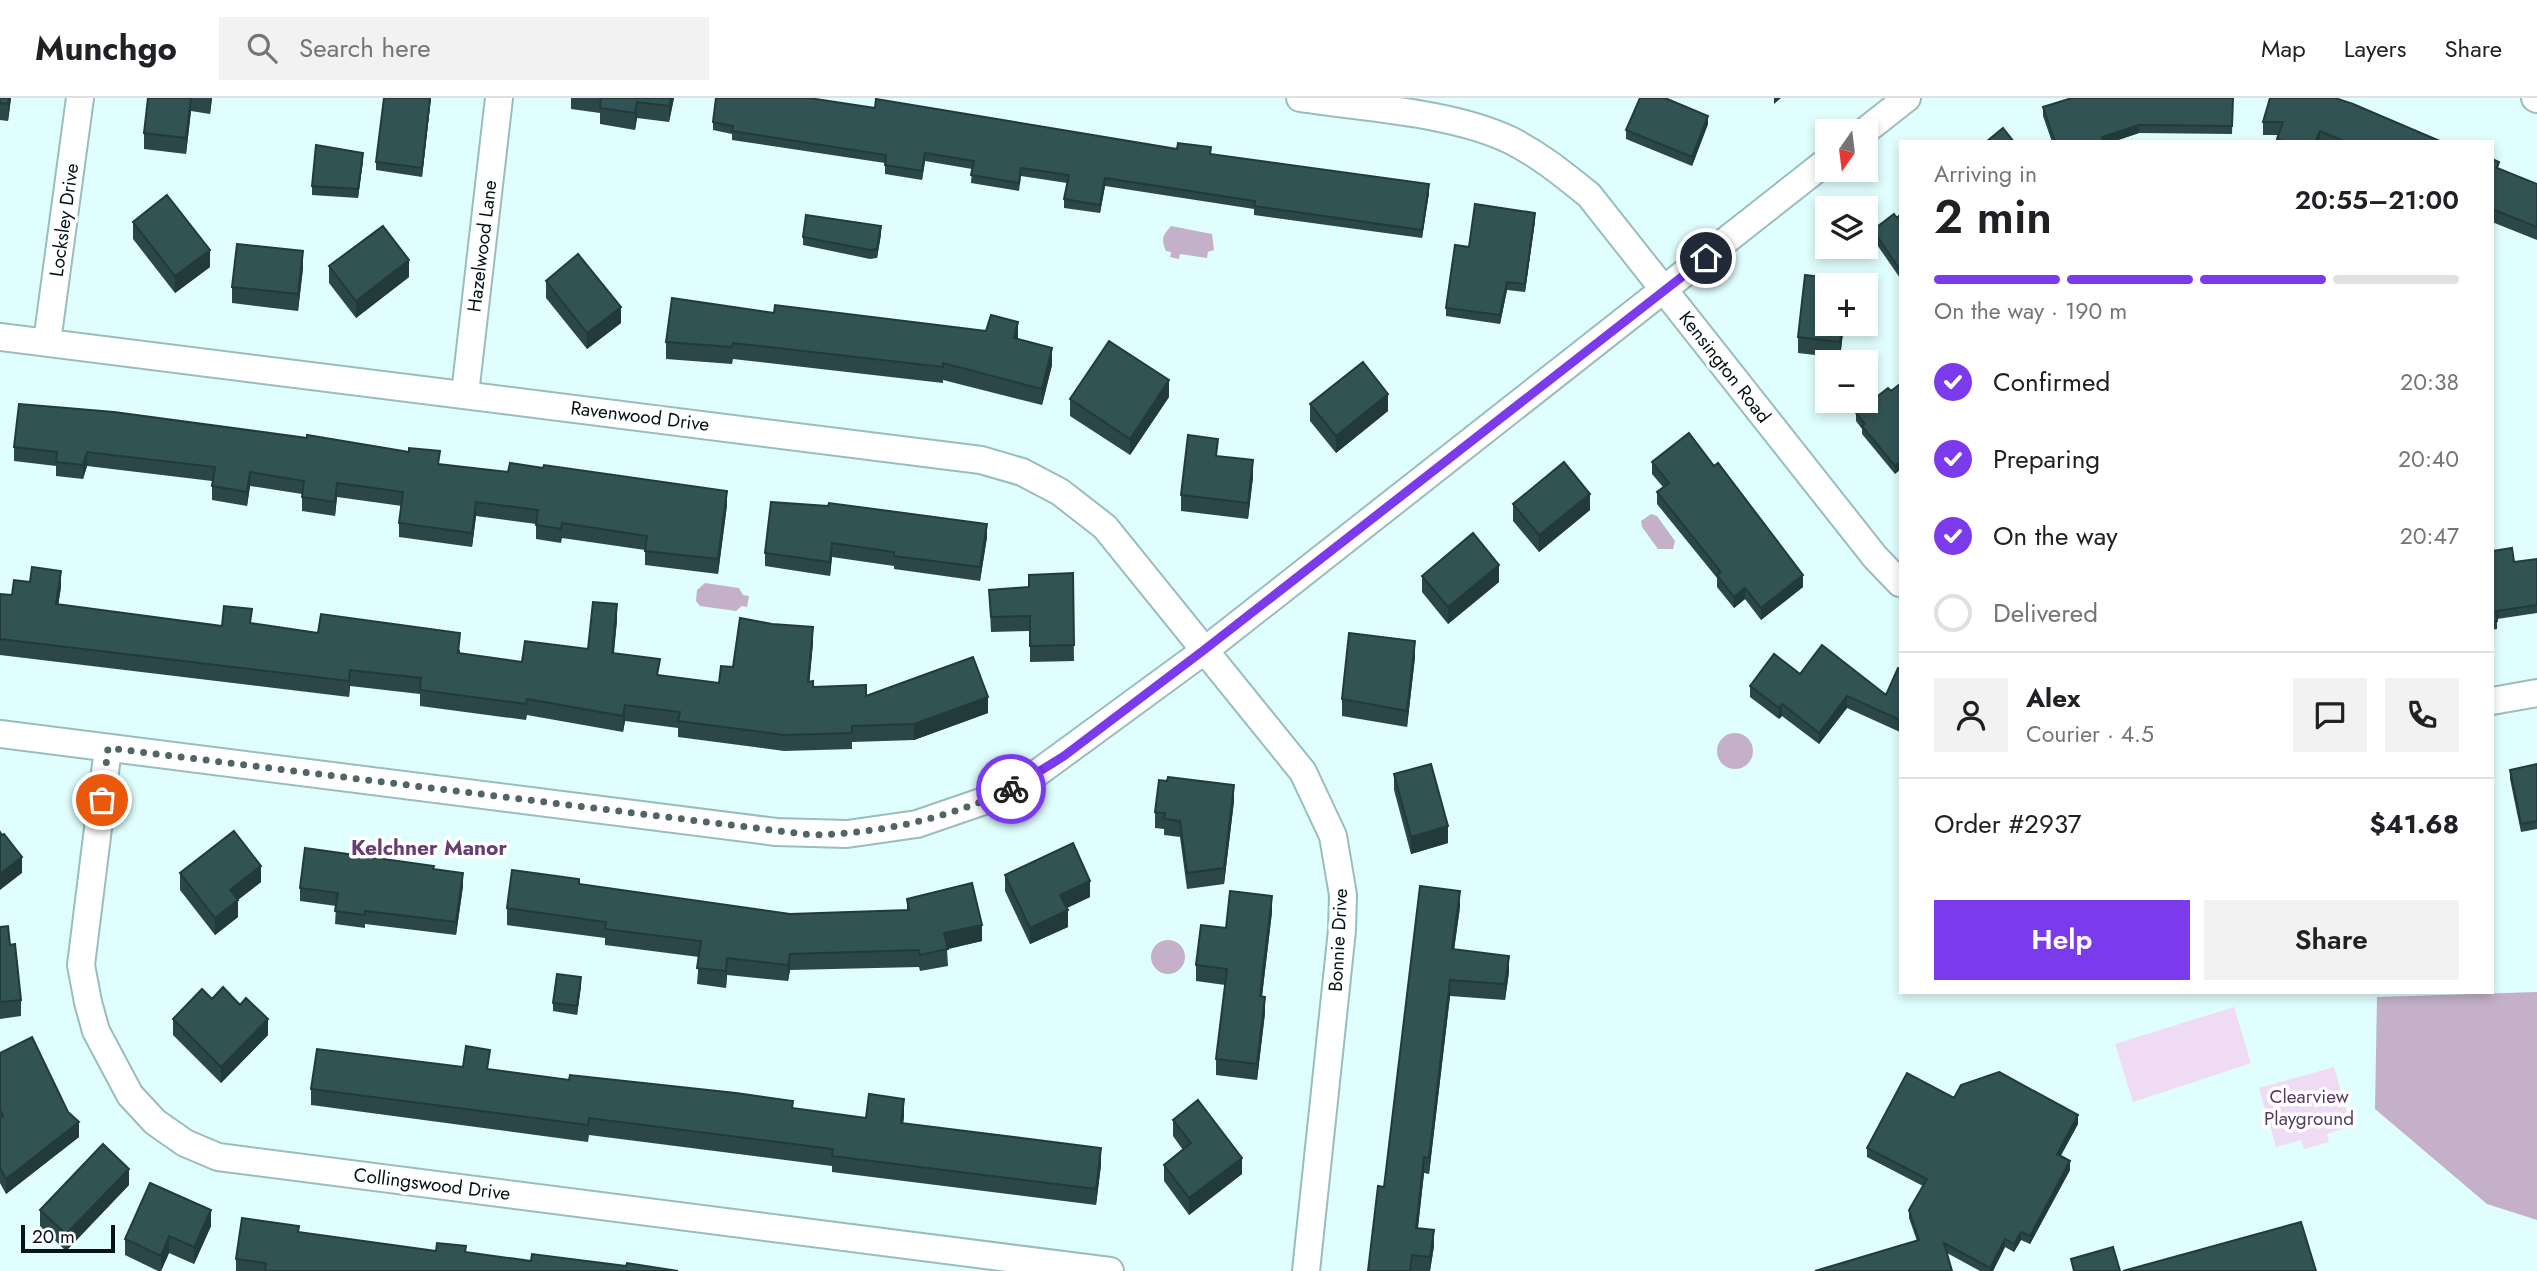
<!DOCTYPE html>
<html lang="en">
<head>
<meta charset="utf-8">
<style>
	:root { --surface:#fff; --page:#f2f2f2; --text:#202124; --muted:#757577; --line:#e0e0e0; --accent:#7c3aed }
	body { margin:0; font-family:Jost,sans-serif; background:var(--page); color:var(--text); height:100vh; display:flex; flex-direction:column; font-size:26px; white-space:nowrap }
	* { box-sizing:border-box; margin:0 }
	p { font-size:23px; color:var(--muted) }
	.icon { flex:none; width:38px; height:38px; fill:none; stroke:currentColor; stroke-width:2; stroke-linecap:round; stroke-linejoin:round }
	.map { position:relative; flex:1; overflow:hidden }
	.panel { position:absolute; left:1899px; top:42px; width:595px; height:854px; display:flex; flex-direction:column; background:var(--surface); border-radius:0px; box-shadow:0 4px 10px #0003 }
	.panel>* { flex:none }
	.needle { width:46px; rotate:194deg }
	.buttons { position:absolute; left:1815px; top:21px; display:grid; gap:14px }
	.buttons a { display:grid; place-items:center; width:63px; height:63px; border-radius:0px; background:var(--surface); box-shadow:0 4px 10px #0003; font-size:35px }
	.scale { position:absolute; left:21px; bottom:18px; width:94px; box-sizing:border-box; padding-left:7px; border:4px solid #061314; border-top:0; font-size:19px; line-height:24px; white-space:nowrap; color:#061314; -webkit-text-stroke:5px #fff; paint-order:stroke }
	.pin { position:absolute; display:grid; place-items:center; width:60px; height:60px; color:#fff; margin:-30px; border:4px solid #fff; border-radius:50%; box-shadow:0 2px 7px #0007 }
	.courier { position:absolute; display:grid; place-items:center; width:70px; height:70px; margin:-35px; border:5px solid #7c3aed; border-radius:50%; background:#fff; color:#222; box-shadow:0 2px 9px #0007 }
	.summary em { font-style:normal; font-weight:600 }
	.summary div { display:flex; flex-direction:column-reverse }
	.summary { display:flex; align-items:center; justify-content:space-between; height:119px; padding:0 35px }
	h1 { font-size:46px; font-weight:600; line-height:52px }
	.bar { display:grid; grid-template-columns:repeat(4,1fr); gap:10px 7px; align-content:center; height:84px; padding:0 35px }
	.bar i { height:9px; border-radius:5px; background:var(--line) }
	.bar .selected { background:var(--accent) }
	.bar p { grid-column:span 4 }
	.line { display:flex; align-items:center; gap:18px; padding:0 35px; border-top:2px solid var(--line) }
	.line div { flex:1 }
	.round { display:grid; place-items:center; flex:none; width:74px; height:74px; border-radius:0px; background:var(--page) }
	ol { padding:0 35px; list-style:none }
	li { display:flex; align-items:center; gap:21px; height:77px }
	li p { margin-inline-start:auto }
	li .icon { padding:7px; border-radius:50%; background:var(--accent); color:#fff; stroke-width:4 }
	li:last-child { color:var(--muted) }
	li i { width:38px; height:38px; border:4px solid var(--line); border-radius:50% }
	.primary-button { display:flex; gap:14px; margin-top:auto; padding:14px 35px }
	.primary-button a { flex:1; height:80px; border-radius:0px; background:var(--accent); color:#fff; font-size:28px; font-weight:600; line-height:80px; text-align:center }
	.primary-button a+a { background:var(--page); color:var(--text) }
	header { display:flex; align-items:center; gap:42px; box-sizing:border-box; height:98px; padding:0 35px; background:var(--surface); border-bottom:2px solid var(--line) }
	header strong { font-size:33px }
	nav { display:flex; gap:38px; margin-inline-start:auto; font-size:24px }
	.search { width:490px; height:63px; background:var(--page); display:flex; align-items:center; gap:18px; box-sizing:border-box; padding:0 24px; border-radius:0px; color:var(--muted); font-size:26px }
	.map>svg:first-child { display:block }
	.green { fill:#efdcf4 }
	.water { fill:#c4b1c9 }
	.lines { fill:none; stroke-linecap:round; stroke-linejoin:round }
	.street-casing { stroke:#99bdbd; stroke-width:30 }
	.street { stroke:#fff; stroke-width:26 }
	.wall { fill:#2b4748 }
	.shaded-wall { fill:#233a3b }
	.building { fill:#325354; stroke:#233a3b; stroke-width:2 }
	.done { stroke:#526566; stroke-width:7; stroke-dasharray:0 12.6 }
	.route { stroke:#7c3aed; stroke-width:9 }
	.labels { text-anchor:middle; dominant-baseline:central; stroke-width:7; stroke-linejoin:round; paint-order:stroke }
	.street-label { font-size:19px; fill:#061314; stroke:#fff }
	.park-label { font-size:19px; fill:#583b60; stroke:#fff }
	.neighbourhood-label { font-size:21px; font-weight:bold; fill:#683d73; stroke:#fff }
</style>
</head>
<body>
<header>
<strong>Munchgo</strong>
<div class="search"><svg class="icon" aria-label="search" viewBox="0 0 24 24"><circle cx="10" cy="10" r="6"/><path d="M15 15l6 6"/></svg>Search here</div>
<nav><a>Map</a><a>Layers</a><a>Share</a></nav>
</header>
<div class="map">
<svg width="2537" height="1173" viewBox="0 0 2537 1173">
	<rect width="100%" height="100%" fill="#e0fefe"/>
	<path class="green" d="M2234 909 2251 965 2133 1004 2115 946Z
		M2334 969 2351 1028 2327 1036 2329 1044 2304 1051 2301 1042 2276 1049 2259 990Z"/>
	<path class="water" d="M1171 128 1212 136 1214 152 1208 154 1207 160 1180 156 1179 161 1170 159 1171 154 1166 153C1161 141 1162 138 1171 128Z
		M1651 416 1657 418 1675 443 1673 451H1658L1642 429 1641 423Z
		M705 485 739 490 743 497 749 498 747 509 742 508 736 513 700 508 696 503 697 492Z
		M1717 653a18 18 0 1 1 36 0a18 18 0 1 1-36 0Z
		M1151 859a17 17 0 1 1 34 0a17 17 0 1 1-34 0Z
		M2537 894V1122L2487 1106 2375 1011 2377 899Z"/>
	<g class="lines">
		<g class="street-casing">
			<path id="street" d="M1300 0C1364 10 1452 14 1510 42 1540 57 1563 76 1589 97L1875 459 1900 485
				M2535 0 2537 1
				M1865 33 1907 0
				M0 239 981 362 1022 374 1060 394 1105 429 1303 674 1333 738 1343 797 1342 832 1306 1173
				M47 244 80 0
				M465 296 499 0
				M2492 603 2537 595
				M0 636 776 734 847 736 917 726 984 703 1036 676 1204 553 1827 63
				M108 650 81 867 88 904 96 933 130 997 155 1024 185 1045 218 1059 1110 1173"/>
		</g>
		<use href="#street" class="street"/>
	</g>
	<path class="wall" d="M0 0H11L8 23 0 22Z
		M148 0H212L210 16 191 13 186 56 144 51V35Z
		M431 0 422 79 376 72V64Z
		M571 0H674L669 24 637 20 635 32 600 26V15L571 11Z
		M2233 0 2232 36 2139 35 2112 44H2052L2043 18V9Z
		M2270 0 2442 44H2277L2279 37H2263V24Z
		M875 10 1211 57 1429 95 1422 140 1254 117V111L1105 88 1100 115 1064 110V101L1067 85 1021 78 1019 93 971 85 972 71 925 63 922 82 885 76V65L732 42V36L713 32V24Z
		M1708 26 1692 68 1626 41V32Z
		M2492 61 2499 71 2537 86V142L2492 124Z
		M363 63 358 100 312 97V88Z
		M1900 117V180L1873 141V132Z
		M1535 123 1525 194 1507 192 1500 226 1446 218V210L1469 149Z
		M133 124 210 169 175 195 133 141Z
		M881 136 877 160 870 161 803 147V139Z
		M329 168 409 179 356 220 329 185Z
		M303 170 298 213 232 205V189Z
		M546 183 621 225 587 251 546 200Z
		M1847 187 1827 226H1844L1840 260 1798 255V239Z
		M774 215 1018 241 1052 267 1042 307 943 282V285L733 261 732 266 666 261V244Z
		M1900 286 1895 376 1862 336V331L1856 323V315L1891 293Z
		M1169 299 1130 357 1070 318V301Z
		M1310 306 1388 313 1336 355 1310 323Z
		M14 349 440 366 727 407 718 476 645 467V452L562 440 561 445 536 441V426L476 418 472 449 399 439V425L402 408 337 399 335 418 302 413V396L250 388 247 408 212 402V383L87 368 83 381 56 378V368L14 363Z
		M1218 358 1253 379 1248 421 1181 413V397Z
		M1652 364 1803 489 1761 522 1745 501 1734 510 1717 489V480L1657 406V394L1663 389 1652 376Z
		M771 404 987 439 980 483 894 471V468L832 459 830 478 765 468V455Z
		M1513 406 1590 412 1539 454 1513 423Z
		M2492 453 2514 464 2537 461V515L2497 521V531L2492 532Z
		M1073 475 1074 563 1030 564V533L991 534 989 492 1029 489Z
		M1422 478 1499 484 1448 526 1422 494Z
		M30 484 61 489 58 506 222 528 252 525 318 535 460 552V555L522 564 588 551 617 522 614 555 660 577 719 585 733 569 813 545 809 584 813 589 866 598 988 615 914 642 852 644V651L784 653 678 639V630L625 623 623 634 527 617 526 622 420 608V596L350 588 349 599 0 557V496L12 497Z
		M1415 559 1407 629 1342 618V601Z
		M1900 571V634L1847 610 1819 646 1782 618 1779 621 1750 599V588L1800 576 1886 597Z
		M2537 666V731L2521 734 2510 681V672Z
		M1394 676 1448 745 1411 756 1394 692Z
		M1234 703 1224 786 1187 791 1180 739 1164 737V731L1155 730V714Z
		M433 771 463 788 456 837 365 826V830L335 826 336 808 300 803V790Z
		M180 775 261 784 238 802V819L215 837 180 792Z
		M1005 777 1090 799 1067 810 1068 829 1030 846 1005 793Z
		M579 786 790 816 907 812V801L982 843 947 851 948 868 920 873 919 869 790 872 788 883 727 877 726 890 697 886 699 859 605 847V840L507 827V810Z
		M1460 809 1454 851 1509 874 1505 902 1450 898 1429 1076 1424 1075 1418 1130 1434 1148 1430 1173H1368L1384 1089Z
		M1272 814 1262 898 1265 915 1257 982 1216 977V961L1225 887 1196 883V867L1226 830Z
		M0 829 10 847 21 902V918L0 921Z
		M581 888 577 917 553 913V905Z
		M212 901 240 907 268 937 221 985 173 937V921Z
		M0 955 79 1039 6 1096 0 1085Z
		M463 969 489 971 866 1020 904 1018 903 1026 1101 1067 1096 1107 832 1074V1068L589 1037 588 1044 311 1007V991Z
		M1954 1000 2078 1026 2060 1058 2070 1072 2030 1146 2021 1142 2014 1154 2005 1149 1993 1173H1980L1947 1155 1917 1143 1909 1120V1112L1923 1088 1867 1059V1050Z
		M1173 1022 1242 1076 1189 1117 1164 1083V1067L1183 1052 1173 1038Z
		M129 1087 66 1153 40 1128V1112Z
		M211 1128 194 1166 169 1155 161 1173H158L125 1157V1141Z
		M299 1134 436 1153 466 1155 531 1163 626 1168 678 1173H236V1161Z"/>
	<path class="shaded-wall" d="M9 0H11L8 23V6Z
		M191 0V13L186 56V40Z
		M210 0H212L210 16Z
		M430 0H431L422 79V70Z
		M671 0H674L669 24V8Z
		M1774 0H1781L1774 6Z
		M637 4V20L635 32V15Z
		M1708 18V26L1692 68V59Z
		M2139 27V35L2112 44H2102V39Z
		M2320 33V44H2315Z
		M363 55V63L358 100V91Z
		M925 55V63L922 82V73Z
		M1105 80V88L1100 115V107Z
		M1429 86V95L1422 140V132Z
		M1535 115V123L1525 194V186Z
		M881 128V136L877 160V151Z
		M210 152V169L175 195V178Z
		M303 153V170L298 213V196Z
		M409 162V179L356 220V203Z
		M1507 184V192L1500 226V217Z
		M621 209V225L587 251V235Z
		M1018 224V241L1014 257V240Z
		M1842 226H1844L1840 260V244Z
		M1052 250V267L1042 307V291Z
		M1169 282V299L1130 357V341Z
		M1388 296V313L1336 355V338Z
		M87 354V368L83 381V367Z
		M1253 362V379L1248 421V405Z
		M1900 364V372L1895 376V368Z
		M250 374V388L247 408V394Z
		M337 385V399L335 418V404Z
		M727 393V407L718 476V461Z
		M1590 396V412L1539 454V437Z
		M476 404V418L472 449V435Z
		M987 426V439L980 483V469Z
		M832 445V459L830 478V464Z
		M1499 467V484L1448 526V509Z
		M61 473V489L56 522V506Z
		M1803 477V489L1761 522V510Z
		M1745 490V501L1734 510V499Z
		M617 506V522L612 571V555Z
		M813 529V545L808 600V584Z
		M1415 543V559L1407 629V613Z
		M350 572V588L349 599V583Z
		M1847 598V610L1819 646V635Z
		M988 599V615L914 642V626Z
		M1782 606V618L1779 621V610Z
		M625 607V623L623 634V618Z
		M1234 687V703L1224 786V770Z
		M1448 728V745L1411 756V739Z
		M22 759V775L0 792V776Z
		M261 768V784L230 808V792Z
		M463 775V788L456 837V824Z
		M1090 783V799L1060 813V797Z
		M1460 793V809L1452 867V851Z
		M1272 798V814L1260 915V898Z
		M238 802V819L215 837V820Z
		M1068 812V829L1030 846V830Z
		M982 827V843L944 852V835Z
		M790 856V872L788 883V867Z
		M1509 858V874L1505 902V886Z
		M727 860V877L726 890V873Z
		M581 879V888L577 917V908Z
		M1450 882V898L1429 1076V1060Z
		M1265 899V915L1257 982V966Z
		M268 921V937L221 985V969Z
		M904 1001V1018L901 1042V1025Z
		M2078 1017V1026L2057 1065V1056Z
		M79 1024V1039L6 1096V1081Z
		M1101 1050V1067L1096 1107V1091Z
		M1424 1059V1075L1416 1146V1130Z
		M1242 1060V1076L1189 1117V1100Z
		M2070 1063V1072L2030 1146V1138Z
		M129 1071V1087L66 1153V1136Z
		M211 1112V1128L194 1166V1149Z
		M1434 1132V1148L1430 1173V1159Z
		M2021 1134V1142L2014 1154V1146Z
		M169 1138V1155L161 1173V1158Z
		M2005 1141V1149L1993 1173H1990V1170Z"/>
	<path class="building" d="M0 0H9L8 6 0 5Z
		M148 0H191L186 40 144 35Z
		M384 0H430L422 70 376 64Z
		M601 0H671L669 8 637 4 635 15 600 10Z
		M716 0H809L875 10 876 1 1177 51 1178 45 1211 49 1210 56 1429 86 1422 132 1254 108 1255 103 1105 80 1100 107 1064 101 1069 77 1021 70 1019 85 971 77 974 63 925 55 922 73 885 67 886 57 732 33 733 28 713 24Z
		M1640 0H1665L1708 18 1692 59 1626 32Z
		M2072 0H2233L2232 28 2139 27 2102 39 2104 44H2055L2043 9Z
		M2270 0H2335L2353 6 2442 44H2346L2320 33 2315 44H2285L2277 41 2283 24H2263Z
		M2003 30 2014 44H1986Z
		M316 47 363 55 358 91 312 88Z
		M2492 61 2499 64 2497 70 2537 86V129L2492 111Z
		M167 97 210 152 175 178 133 124Z
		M1475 106 1535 115 1525 186 1507 184 1500 217 1446 210 1455 147 1469 149Z
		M1894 116 1897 120 1900 117V172L1873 132Z
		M806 117 881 128 877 151 870 152 803 139Z
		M383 128 409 162 356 203 329 168Z
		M237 146 303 153 298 196 232 189Z
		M578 156 621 209 587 235 546 183Z
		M1805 177 1847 182 1846 187H1827V226H1842L1840 244 1798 239Z
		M672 200 774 215 775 207 986 233 991 217 1018 224 1014 240 1052 250 1042 291 943 265V269L733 245 732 249 666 244Z
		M1109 243 1169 282 1130 341 1070 301Z
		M1363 264 1388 296 1336 338 1310 306Z
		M1900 286V364L1895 368 1862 328 1865 326 1856 315 1888 290 1891 293Z
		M19 306 114 314 307 340V337L409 354V350L440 353 438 366 508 374 510 365 543 370 544 367 727 393 718 461 645 453 647 438 562 425 561 431 536 427 538 412 476 404 472 435 399 425 403 394 337 385 335 404 302 399 304 383 250 374 247 394 212 388 215 369 87 354 83 367 56 364 57 354 14 349Z
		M1689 335 1714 368 1718 365 1803 477 1761 510 1745 490 1734 499 1717 477 1721 474 1657 394 1669 385 1652 364Z
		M1188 337 1218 341 1216 358 1253 362 1248 405 1181 397Z
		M1564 364 1590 396 1539 437 1513 406Z
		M771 404 828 408 829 405 987 426 980 469 894 458V454L832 445 830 464 765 455Z
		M1473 435 1499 467 1448 509 1422 478Z
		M2512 450 2514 464 2537 461V507L2496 513 2497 523 2492 524V453Z
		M32 469 61 473 56 506 222 528 224 508 252 511 250 525 318 535 321 516 460 535 458 555 522 564 525 543 588 551 593 504 617 506 612 555 660 561 657 577 719 585 721 568 733 569 740 520 772 526 813 529 808 584 813 583V589L866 587V598L973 559 988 599 914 626 852 628V635L784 637 678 623 680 614 625 607 623 618 527 601 526 606 420 592 421 580 350 572 349 583 0 541V496L12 497 14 482 30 484Z
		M1073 475 1074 547 1030 548V518L991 519 989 492 1029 489V477Z
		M1349 535 1415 543 1407 613 1342 601Z
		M1822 547 1886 597 1898 570 1900 571V622L1847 598 1819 635 1782 606 1779 610 1750 588 1774 556 1800 576Z
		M1431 666 1448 728 1411 739 1394 676Z
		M2537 666V723L2521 726 2510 672Z
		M1168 679 1234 687 1224 770 1187 775 1180 723 1164 721 1165 715 1155 714 1159 682 1167 683Z
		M234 733 261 768 230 792 238 802 215 820 180 775Z
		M0 734 2 737 4 736 22 759 0 776Z
		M1073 745 1090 783 1060 797 1068 812 1030 830 1005 777Z
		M305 750 434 768 433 771 463 775 456 824 365 813V817L335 813 338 795 300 790Z
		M512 772 579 781V786L790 816 909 812 907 801 972 785 982 827 944 835 948 851 920 857 919 852 790 856 788 867 727 860 726 873 697 870 701 843 605 831 606 824 507 810Z
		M1420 788 1460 793 1452 851 1509 858 1505 886 1450 882 1429 1060 1424 1059 1416 1130 1434 1132 1430 1159 1412 1157 1410 1173H1368L1378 1088 1384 1089Z
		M1230 793 1272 798 1260 898 1265 899 1257 966 1216 961 1227 871 1196 867 1201 827 1226 830Z
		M8 828 10 847 15 846 21 902 0 904V829Z
		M557 876 581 879 577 908 553 905Z
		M223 889 240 907 246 900 268 921 221 969 173 921 202 891 212 901Z
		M32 939 68 1014 79 1024 6 1081 0 1070V1020L3 1018 0 1012V955Z
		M466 948 490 952 487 971 569 982 570 977 736 995 793 1003 792 1010 866 1020 869 996 904 1001 901 1025 1101 1050 1096 1091 832 1058 833 1051 589 1020 588 1027 311 991 317 951 463 969Z
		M1999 974 2078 1017 2057 1056 2070 1063 2030 1138 2021 1134 2014 1146 2005 1141 1990 1170 1944 1145 1952 1173H1815L1919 1142 1909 1112 1927 1081 1867 1050 1907 975 1954 1000 1961 987Z
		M1198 1002 1242 1060 1189 1100 1164 1067 1191 1045 1173 1022Z
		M103 1046 129 1071 66 1136 40 1112Z
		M150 1085 211 1112 194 1149 169 1138 161 1158 125 1141Z
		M242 1120 299 1128 298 1134 436 1153 437 1145 466 1148 465 1154 531 1163 532 1156 626 1168 627 1165 678 1173H265L266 1165 236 1161Z
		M2301 1124 2316 1173H2123Z
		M2113 1149 2120 1173H2074L2071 1161Z"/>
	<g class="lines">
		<path class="done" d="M102 702 108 650 812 737C883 735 946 721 1011 691"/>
		<path class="route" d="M1011 691 1064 658 1204 552 1706 160"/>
	</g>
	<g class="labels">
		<g class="street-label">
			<text transform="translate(64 122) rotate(-82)">Locksley Drive</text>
			<text transform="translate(482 148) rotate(-83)">Hazelwood Lane</text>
			<text transform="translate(1725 269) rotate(52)">Kensington Road</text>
			<text transform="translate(640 318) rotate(7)">Ravenwood Drive</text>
			<text transform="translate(1338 842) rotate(-87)">Bonnie Drive</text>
			<text transform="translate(432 1086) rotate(7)">Collingswood Drive</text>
		</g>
		<g class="park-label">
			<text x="2309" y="998">Clearview<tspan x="2309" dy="22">Playground</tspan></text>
		</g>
		<g class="neighbourhood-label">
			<text x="429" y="750">Kelchner Manor</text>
		</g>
	</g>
</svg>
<div class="buttons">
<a><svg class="needle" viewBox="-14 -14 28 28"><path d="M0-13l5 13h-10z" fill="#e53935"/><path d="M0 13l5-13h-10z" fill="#757577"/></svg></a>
<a><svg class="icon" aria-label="layers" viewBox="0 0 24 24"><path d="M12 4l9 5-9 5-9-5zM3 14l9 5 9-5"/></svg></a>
<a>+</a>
<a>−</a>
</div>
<div class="scale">20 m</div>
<div class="pin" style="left:102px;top:702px;background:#ea580c"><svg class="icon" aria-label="bag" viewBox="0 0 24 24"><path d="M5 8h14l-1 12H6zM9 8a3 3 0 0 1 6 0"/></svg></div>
<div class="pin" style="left:1706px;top:160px;background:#1f2937"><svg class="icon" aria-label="home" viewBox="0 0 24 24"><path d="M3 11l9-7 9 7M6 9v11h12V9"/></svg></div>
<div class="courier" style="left:1011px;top:691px"><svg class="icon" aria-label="bike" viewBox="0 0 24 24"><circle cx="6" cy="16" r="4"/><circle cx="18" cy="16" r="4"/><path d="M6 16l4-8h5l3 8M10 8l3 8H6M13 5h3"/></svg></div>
<section class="panel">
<div class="summary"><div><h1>2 min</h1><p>Arriving in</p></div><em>20:55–21:00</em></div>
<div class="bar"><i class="selected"></i><i class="selected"></i><i class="selected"></i><i></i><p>On the way · 190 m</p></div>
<ol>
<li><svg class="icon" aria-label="check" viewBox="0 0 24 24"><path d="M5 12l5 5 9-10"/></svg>Confirmed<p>20:38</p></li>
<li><svg class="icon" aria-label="check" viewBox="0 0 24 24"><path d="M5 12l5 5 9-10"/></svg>Preparing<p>20:40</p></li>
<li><svg class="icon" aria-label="check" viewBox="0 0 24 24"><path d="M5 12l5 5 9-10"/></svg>On the way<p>20:47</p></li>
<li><i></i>Delivered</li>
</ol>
<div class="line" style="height:126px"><a class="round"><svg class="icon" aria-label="person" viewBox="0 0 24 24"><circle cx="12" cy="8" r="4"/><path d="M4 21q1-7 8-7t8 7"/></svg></a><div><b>Alex</b><p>Courier · 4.5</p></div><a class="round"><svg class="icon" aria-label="chat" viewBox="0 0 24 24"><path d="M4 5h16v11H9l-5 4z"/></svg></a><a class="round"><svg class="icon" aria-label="phone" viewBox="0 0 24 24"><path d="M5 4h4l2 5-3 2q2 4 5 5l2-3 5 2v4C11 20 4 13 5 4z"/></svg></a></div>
<div class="line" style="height:91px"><div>Order #2937</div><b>$41.68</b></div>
<div class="primary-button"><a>Help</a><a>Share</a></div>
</section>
</div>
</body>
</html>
